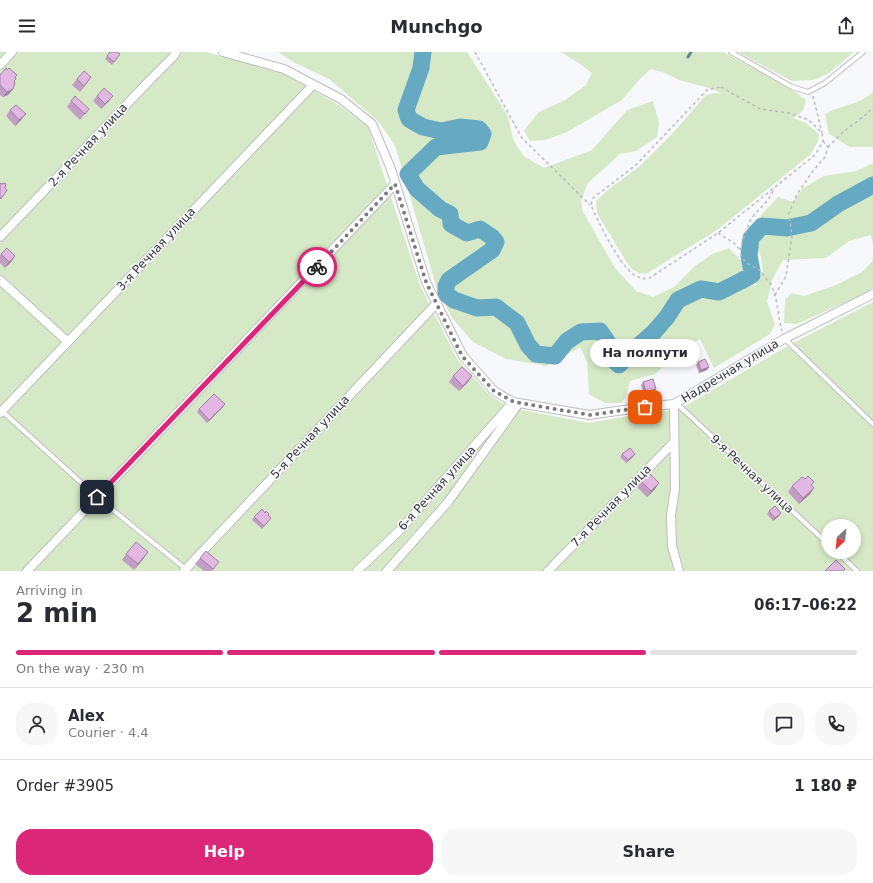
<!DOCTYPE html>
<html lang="en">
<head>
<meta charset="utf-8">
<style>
	:root { --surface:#fff; --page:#f7f7f7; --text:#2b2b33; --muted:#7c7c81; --line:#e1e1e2; --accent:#db2777 }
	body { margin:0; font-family:"DejaVu Sans",sans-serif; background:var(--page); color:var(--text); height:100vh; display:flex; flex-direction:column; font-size:15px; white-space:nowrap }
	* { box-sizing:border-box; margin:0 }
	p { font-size:13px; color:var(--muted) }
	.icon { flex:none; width:22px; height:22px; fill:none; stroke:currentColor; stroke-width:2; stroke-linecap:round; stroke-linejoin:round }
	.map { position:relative; height:519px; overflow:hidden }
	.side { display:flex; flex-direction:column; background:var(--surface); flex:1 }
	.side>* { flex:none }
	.needle { width:26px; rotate:207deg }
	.buttons { position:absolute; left:821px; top:467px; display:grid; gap:8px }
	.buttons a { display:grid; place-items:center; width:40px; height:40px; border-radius:50%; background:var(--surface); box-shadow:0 2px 6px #0003; font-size:20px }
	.pin { position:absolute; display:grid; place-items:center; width:34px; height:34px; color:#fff; margin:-17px; border-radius:8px; box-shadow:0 2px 6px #0006 }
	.courier { position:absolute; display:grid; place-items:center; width:40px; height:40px; margin:-20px; border:3px solid #db2777; border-radius:50%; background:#fff; color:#222; box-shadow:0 1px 5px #0007 }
	.bubble { position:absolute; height:28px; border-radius:14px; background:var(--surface); box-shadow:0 2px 6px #0003; font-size:13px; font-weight:700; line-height:28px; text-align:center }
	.overview em { font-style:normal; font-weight:700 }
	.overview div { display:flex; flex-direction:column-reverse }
	.overview { display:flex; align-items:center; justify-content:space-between; height:68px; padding:0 16px }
	h1 { font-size:26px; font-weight:700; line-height:30px }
	.bar { display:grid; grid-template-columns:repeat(4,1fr); gap:6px 4px; align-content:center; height:48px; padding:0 16px }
	.bar i { height:5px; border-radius:3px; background:var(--line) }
	.bar .active { background:var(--accent) }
	.bar p { grid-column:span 4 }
	.line { display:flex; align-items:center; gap:10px; padding:0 16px; border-top:1px solid var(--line) }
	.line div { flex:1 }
	.round { display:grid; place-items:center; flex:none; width:42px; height:42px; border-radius:16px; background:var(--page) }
	.primary-button { display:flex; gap:8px; margin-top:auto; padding:8px 16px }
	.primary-button a { flex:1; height:46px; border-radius:16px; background:var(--accent); color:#fff; font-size:16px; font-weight:700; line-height:46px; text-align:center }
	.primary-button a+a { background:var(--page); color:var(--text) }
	header { display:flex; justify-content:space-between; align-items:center; height:52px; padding:0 16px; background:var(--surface); font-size:18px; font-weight:700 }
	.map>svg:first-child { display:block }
	.green { fill:#d6e9c6; fill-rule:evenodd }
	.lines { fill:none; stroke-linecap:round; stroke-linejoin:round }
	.stream { stroke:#58889a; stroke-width:3 }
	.river { stroke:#65a9c2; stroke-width:17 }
	.service-casing { stroke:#bebec2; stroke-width:6 }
	.minor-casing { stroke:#bebec2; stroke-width:10 }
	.path { stroke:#b9babd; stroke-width:1.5; stroke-dasharray:3 3; stroke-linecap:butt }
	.service { stroke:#fff; stroke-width:4 }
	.minor { stroke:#fff; stroke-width:8 }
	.wall { fill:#c29dc4 }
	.shaded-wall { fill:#9e80a0 }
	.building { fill:#e2b7e4; stroke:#9e80a0 }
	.done { stroke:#7c7c7e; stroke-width:4; stroke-dasharray:0 7.2 }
	.route { stroke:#db2777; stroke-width:5 }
	.labels { text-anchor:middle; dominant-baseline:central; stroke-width:3; stroke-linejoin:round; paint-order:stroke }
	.street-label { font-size:12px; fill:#393a3b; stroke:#f7f8fb }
</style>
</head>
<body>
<header><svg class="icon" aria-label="menu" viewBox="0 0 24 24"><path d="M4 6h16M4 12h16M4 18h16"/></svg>Munchgo<svg class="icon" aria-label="share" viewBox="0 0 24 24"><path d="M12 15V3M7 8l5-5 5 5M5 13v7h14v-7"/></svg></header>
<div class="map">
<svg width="873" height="519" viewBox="0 0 873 519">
	<rect width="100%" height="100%" fill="#f7f8fb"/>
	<path class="green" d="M0 0H206L282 21 337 52 368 75 420 233 457 307 490 344 512 356 589 371 645 361 680 357 791 292 873 250V519H0ZM828 474H854V500H828Z
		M278 0H467L508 64 513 87 518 96 525 105 544 116 592 98 627 58 653 49 659 71 657 85 636 99 620 102 588 131 581 149 583 160 615 216 636 239 653 245 674 235 695 214 712 202 729 196 743 211V223L755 234 763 219 761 205 755 189 761 163 778 145 793 150 803 136 824 124 856 119 873 111V192L871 183 849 189 826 206 783 208 772 228 767 250 775 272 770 282 714 316 700 287 671 305 656 322 630 329 626 345 621 351H605L589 342 587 310 580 295 555 310 546 314 506 307 473 290 452 266 436 234 395 93 378 69 329 27 295 11Z
		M561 0H723L791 37 806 48 803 59 793 66 806 71 819 82 818 89 811 102 717 178 646 222 638 221 632 217 626 209 597 161 596 151 597 148 609 137 640 114 672 82 706 43 716 41 722 42 713 37 679 28 665 21 651 17 640 27 622 48 567 80 545 88 530 89 524 79 539 60 565 48 586 33 592 21 577 10Z
		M738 0H854L829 21 814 28 792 29Z
		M873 40V95H850L829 82 825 62C841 53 859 53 873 40Z
		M873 203V236L859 244 797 272 784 271 785 248 791 241 804 244 836 233 862 220 872 210Z"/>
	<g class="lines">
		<path class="stream" d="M688 5 691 0"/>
		<path class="river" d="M423 0 421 16 406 58 409 67 423 75 441 79 460 75 479 77 483 82 480 90 436 95 408 122 417 137 440 157 450 162 451 172 467 181 480 177 492 185 496 190 492 198 449 228 446 234V242L454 248 477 256 496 255 517 271 528 293 536 302 555 304 567 289 581 280 600 279 607 289V302L619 313 637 295 654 280 667 265 678 248 701 237 719 240 741 229 752 223V219L749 204 751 186 762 174 787 176 811 171 838 152 873 133"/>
		<g class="service-casing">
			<path id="service" d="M731 0 792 35 808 40 825 31 863 0
				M785 287 873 372
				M676 351 828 492
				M2 359 97 445 187 518
				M837 500 857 519"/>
		</g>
		<g class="minor-casing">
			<path id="minor" d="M223 0 284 17 341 47 372 72 391 117 426 230 463 304 494 339 513 350 589 363 645 355 674 352 784 287 873 242
				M0 13 12 0
				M0 185 150 28 174 4 176 0
				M0 228 68 290
				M674 352 675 437 671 463 672 494 679 519
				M0 361 313 33
				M27 519 395 132
				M184 519 437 251
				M357 519 400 478 513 350
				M387 519 448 450 519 351
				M548 519 674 390"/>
		</g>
		<path class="path" d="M475 0 522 86 590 153
			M721 35 760 57 789 61 809 68 822 81 823 89 815 103 718 181 648 227C642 226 638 226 633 222 619 212 598 170 591 153L593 146 636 113 707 38Z
			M813 44 822 81
			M828 95 843 80 868 61 873 55
			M773 139C768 150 762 154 754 163 750 168 748 174 746 180 743 190 736 200 745 209 749 213 756 216 761 219 764 226 770 229 772 235 778 249 778 265 782 279
			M718 181 734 191 740 198
			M775 243 786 224 792 184 789 161 797 142 813 119 825 105 828 95 823 89"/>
		<use href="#service" class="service"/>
		<use href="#minor" class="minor"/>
	</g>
	<path class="wall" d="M110 0 120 2 112 13 105 7Z
		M0 23 15 25 13 37 8 43 3 45 0 43Z
		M91 25 80 40 72 33 77 27Z
		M97 44 109 49 101 57 93 49Z
		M71 49 89 57 80 68 67 55Z
		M10 58 21 68 15 74 6 64Z
		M1 202 11 210 5 216 0 211V203Z
		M698 310 709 315 707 318 699 321 696 313Z
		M453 324H472L468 330 459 339 449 330Z
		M643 330 654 340 644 343 641 333Z
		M223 355 207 371 197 360 199 357Z
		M622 402 633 405 626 411 620 405Z
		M641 429 655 437 647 445 637 435Z
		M814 430 811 434 814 436 810 442 799 452 788 440 792 434Z
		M769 459 779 464 773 469 767 462Z
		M265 461 271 466 262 477 252 468 254 465Z
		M126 502 144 506 134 518 122 508Z
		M200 506 215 516 212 519H204L195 512Z"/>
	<path class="shaded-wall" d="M91 25 87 31 80 40 84 34Z
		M13 37 8 43 3 45 7 40Z
		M113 44 109 49 101 57 105 52Z
		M26 62 21 68 15 74 19 68Z
		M15 204 11 210 5 216 9 210Z
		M709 315 707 318 699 321 701 318Z
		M472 324 468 330 459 339 463 334Z
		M656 337 654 340 644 343 646 340Z
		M225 352 223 355 207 371 209 368Z
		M635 402 633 405 626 411 628 408Z
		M659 431 655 437 647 445 651 439Z
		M814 436 810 442 799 452 803 446Z
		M781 461 779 464 773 469 775 466Z
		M148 500 144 506 134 518 138 512Z"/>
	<path class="building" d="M110 0H117L120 2 114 10 107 4Z
		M6 16 7 18 9 16 17 23 15 25 16 27 14 29 15 31 13 37 7 40 0 33V23Z
		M84 19 91 25 84 34 77 27Z
		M104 36 113 44 105 52 97 44Z
		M75 44 89 57 85 62 71 49Z
		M16 53 26 62 19 68 10 58Z
		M0 131 1 132 4 131 6 132 5 136 7 138 1 147 0 146Z
		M7 196 15 204 9 210 1 202Z
		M705 307 709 315 701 318 698 310Z
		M462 315 472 324 463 334 453 324Z
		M653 327 656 337 646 340 643 330Z
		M214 342 225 352 209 368 199 357Z
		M630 396 635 402 628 408 622 402Z
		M649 421 659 431 651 439 641 429Z
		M808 424 814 430 811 433 814 436 803 446 792 434 802 425 805 427Z
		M775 454 781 461 775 466 769 459Z
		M262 457 265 461 266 459 269 462 268 463 271 466 264 474 254 465Z
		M136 490 148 500 138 512 126 502Z
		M206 499 219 510 213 517 200 506Z
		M836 508 845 517 843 519H825Z"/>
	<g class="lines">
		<path class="done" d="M317 215 395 132 426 230 462 304 494 339 514 350 590 363 645 355"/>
		<path class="route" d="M97 445 317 215"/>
	</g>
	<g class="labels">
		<g class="street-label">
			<text transform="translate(88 93) rotate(-47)">2-я Речная улица</text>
			<text transform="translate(156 197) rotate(-47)">3-я Речная улица</text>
			<text transform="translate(730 319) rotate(-31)">Надречная улица</text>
			<text transform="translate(310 385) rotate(-47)">5-я Речная улица</text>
			<text transform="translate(752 422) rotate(43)">9-я Речная улица</text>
			<text transform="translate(437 436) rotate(-48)">6-я Речная улица</text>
			<text transform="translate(611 454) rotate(-46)">7-я Речная улица</text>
		</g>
	</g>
</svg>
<div class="buttons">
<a><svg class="needle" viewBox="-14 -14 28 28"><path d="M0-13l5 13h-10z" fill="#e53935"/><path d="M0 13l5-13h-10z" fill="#7c7c81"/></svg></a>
</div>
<div class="pin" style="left:645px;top:355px;background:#ea580c"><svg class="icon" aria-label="bag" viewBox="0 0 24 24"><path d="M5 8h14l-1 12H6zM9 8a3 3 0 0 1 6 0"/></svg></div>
<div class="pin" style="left:97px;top:445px;background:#1f2937"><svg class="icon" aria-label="home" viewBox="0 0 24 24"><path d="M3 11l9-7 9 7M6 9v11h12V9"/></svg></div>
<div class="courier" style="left:317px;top:215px"><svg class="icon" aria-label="bike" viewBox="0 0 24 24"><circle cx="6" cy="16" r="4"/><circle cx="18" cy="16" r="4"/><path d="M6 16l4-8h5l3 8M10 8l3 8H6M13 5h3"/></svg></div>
<div class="bubble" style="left:590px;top:287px;width:110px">На полпути</div>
</div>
<section class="side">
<div class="overview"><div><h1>2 min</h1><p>Arriving in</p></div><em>06:17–06:22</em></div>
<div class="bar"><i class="active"></i><i class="active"></i><i class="active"></i><i></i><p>On the way · 230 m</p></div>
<div class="line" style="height:72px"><a class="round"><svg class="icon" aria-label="person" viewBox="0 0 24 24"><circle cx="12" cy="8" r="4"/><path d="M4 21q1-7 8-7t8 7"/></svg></a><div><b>Alex</b><p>Courier · 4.4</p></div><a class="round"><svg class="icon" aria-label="chat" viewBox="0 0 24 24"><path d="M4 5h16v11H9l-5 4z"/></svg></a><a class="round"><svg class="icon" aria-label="phone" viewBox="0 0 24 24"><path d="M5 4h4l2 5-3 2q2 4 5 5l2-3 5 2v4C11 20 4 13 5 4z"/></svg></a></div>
<div class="line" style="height:52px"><div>Order #3905</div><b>1 180 ₽</b></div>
<div class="primary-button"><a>Help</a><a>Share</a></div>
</section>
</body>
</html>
